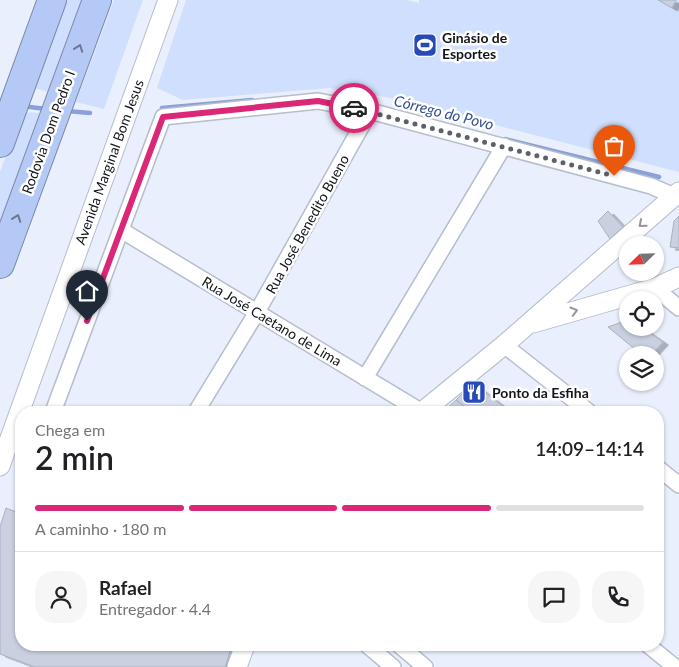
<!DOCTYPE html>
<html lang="pt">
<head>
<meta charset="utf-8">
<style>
	:root { --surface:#fff; --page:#f6f6f6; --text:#202124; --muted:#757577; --line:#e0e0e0; --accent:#db2777 }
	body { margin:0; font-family:Lato,sans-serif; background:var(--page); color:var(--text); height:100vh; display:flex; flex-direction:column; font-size:19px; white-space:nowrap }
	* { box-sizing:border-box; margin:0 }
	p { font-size:16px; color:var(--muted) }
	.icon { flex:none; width:28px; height:28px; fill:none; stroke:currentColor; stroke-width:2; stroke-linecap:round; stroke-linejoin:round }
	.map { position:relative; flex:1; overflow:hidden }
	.details { position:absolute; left:15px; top:406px; width:649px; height:245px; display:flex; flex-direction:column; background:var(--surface); border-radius:20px; box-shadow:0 1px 4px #0004 }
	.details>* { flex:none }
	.needle { width:32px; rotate:247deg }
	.fabs { position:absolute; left:619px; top:236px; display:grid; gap:10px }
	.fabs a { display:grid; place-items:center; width:45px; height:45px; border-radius:50%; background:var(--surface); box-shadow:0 1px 4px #0004; font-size:25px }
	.pin { position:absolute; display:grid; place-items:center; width:42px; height:42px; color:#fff; margin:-51px -21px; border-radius:50% 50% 50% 0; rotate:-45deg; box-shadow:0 0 5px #0007 }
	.pin .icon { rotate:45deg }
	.courier { position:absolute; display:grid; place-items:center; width:50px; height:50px; margin:-25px; border:4px solid #db2777; border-radius:50%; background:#fff; color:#222; box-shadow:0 1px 6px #0007 }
	.summary em { font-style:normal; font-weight:600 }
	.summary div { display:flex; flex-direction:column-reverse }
	.summary { display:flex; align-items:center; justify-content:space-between; height:85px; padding:0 20px }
	h1 { font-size:32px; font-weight:600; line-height:38px }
	.bar { display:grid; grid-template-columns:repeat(4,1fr); gap:8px 5px; align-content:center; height:60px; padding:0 20px }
	.bar i { height:6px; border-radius:4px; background:var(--line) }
	.bar .active { background:var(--accent) }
	.bar p { grid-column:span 4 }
	.line { display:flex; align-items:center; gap:12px; padding:0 20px; border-top:1px solid var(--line) }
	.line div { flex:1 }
	.round { display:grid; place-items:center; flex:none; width:52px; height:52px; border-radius:20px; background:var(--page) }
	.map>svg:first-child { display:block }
	.green { fill:#d0dffd }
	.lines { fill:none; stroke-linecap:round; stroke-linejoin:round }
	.stream { stroke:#89a1d8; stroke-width:4.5 }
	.building { fill:#c9d0e0; stroke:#aab1c1; filter:url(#shadow) }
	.minor-casing { stroke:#b6bdcc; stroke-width:18 }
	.tertiary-casing { stroke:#b6bdcc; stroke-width:21 }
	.motorway-casing { stroke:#7c8aa9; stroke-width:30 }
	.minor { stroke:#fff; stroke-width:15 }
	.tertiary { stroke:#fff; stroke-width:19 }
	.motorway { stroke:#b5c9f6; stroke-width:28 }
	.oneway { stroke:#6c7893 }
	.oneway2 { stroke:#959698 }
	.done { stroke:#5e616a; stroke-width:5; stroke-dasharray:0 9 }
	.route { stroke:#db2777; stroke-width:6 }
	.labels { text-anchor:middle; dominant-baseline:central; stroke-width:5; stroke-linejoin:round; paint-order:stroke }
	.poi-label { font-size:14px; font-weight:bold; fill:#13151b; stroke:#fff; text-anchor:start }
	.street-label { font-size:14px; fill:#13151b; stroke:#fff }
	.water-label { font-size:15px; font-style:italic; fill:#354f92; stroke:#fff }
</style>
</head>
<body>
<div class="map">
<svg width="679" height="667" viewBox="0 0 679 667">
	<defs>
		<filter id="shadow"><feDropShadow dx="5.5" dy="3" stdDeviation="0" flood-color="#0004"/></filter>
	</defs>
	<rect width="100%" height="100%" fill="#e9effc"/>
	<path class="green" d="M62 0H85L56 80H52L48 92 31 87Z
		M114 0H143L104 109 76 102Z
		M186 0H406L419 3V0H679V172L386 97 329 88 183 100 157 88Z
		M22 112 41 113 0 236V172Z"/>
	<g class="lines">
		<path class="stream" d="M22 106 46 109
			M162 108 252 100
			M67 111 90 113
			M505 139 659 177"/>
	</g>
	<path class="building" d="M658 0H676L672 8Z
		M608 211 623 227 610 239 598 221Z
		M679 216V248L670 247 674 221Z
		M628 320V328H643L663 342 651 355H642L608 327Z
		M473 383 509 411 471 412 456 400Z
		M456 400 471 412H443Z
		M6 508 21 514V645H232L225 667H35L0 654V527Z"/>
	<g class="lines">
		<g class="minor-casing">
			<path id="minor" d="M121 230 422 412
				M655 288 679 308
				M504 345 589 412
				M365 378 504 146
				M53 412 163 117 318 101 370 111 651 186 674 196
				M196 412 257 312 370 111
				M658 468 679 485
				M367 645 393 667
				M399 645 425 667
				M648 645 675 667"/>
		</g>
		<g class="tertiary-casing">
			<path id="tertiary" d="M533 323 655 288 679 277
				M422 412 504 345 679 192
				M0 466 168 0
				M237 667 245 645"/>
		</g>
		<g class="motorway-casing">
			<path id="motorway" d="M0 143 52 0
				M0 264 97 0"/>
		</g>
		<use href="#minor" class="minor"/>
		<use href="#tertiary" class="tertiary"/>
		<use href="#motorway" class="motorway"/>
	</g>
	<defs><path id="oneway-chevron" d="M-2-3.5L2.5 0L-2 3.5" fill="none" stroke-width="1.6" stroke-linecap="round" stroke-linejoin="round" transform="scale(1.25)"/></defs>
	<g class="oneway">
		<use href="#oneway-chevron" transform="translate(79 48) rotate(-70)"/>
		<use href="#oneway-chevron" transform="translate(17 218) rotate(-70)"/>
	</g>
	<g class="oneway2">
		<use href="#oneway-chevron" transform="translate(642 224) rotate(139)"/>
		<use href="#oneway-chevron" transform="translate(574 311) rotate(-16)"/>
	</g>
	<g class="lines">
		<path class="done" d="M354 108 614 176"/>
		<path class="route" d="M87 321 163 117 318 101 354 108"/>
	</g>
	<defs>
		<g id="stadium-square" transform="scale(1.25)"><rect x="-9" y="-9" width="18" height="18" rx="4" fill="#274ab9" stroke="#fff"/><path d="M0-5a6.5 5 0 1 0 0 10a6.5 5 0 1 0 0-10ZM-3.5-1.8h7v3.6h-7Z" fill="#fff"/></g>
		<g id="restaurant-square" transform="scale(1.25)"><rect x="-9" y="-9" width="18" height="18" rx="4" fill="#274ab9" stroke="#fff"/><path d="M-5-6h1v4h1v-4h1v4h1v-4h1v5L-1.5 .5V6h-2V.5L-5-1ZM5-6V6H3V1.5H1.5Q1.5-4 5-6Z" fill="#fff"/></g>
	</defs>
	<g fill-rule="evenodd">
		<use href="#stadium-square" x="425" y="45"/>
		<use href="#restaurant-square" x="474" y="392"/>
	</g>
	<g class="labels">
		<g class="poi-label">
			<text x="442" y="37">Ginásio de<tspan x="442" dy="16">Esportes</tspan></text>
			<text x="492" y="392">Ponto da Esfiha</text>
		</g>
		<g class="street-label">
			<text transform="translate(48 132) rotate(-70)">Rodovia Dom Pedro I</text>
			<text transform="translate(109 162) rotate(-70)">Avenida Marginal Bom Jesus</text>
			<text transform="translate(307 224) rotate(-61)">Rua José Benedito Bueno</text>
			<text transform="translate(272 321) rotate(31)">Rua José Caetano de Lima</text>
		</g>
		<g class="water-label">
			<text transform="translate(444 112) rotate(14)">Córrego do Povo</text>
		</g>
	</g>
</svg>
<div class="fabs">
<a><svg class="needle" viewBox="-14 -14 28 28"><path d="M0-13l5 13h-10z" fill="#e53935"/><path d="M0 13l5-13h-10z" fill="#757577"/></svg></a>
<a><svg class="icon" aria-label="locate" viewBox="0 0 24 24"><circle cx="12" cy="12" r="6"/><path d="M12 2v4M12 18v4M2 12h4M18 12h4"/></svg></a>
<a><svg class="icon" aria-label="layers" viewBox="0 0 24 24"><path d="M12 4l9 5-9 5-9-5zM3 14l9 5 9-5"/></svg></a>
</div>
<div class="pin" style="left:614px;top:176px;background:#ea580c"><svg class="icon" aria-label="bag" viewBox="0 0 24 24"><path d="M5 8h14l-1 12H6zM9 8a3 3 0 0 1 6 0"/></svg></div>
<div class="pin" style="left:87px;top:321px;background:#1f2937"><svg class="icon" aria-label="home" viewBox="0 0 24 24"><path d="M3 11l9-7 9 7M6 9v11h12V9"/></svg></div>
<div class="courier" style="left:354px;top:108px"><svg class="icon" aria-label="car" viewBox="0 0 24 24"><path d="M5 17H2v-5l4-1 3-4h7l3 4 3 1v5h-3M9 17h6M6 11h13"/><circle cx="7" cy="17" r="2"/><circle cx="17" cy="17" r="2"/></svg></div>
<section class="details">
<div class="summary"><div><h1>2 min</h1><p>Chega em</p></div><em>14:09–14:14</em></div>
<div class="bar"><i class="active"></i><i class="active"></i><i class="active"></i><i></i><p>A caminho · 180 m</p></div>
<div class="line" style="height:90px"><a class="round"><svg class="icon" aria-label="person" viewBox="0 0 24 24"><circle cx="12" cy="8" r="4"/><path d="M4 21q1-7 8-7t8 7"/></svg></a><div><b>Rafael</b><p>Entregador · 4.4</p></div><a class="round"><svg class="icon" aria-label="chat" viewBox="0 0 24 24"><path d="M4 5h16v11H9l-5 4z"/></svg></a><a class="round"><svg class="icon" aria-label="phone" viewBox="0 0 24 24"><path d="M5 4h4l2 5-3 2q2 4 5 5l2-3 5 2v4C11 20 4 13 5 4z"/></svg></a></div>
</section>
</div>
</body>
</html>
